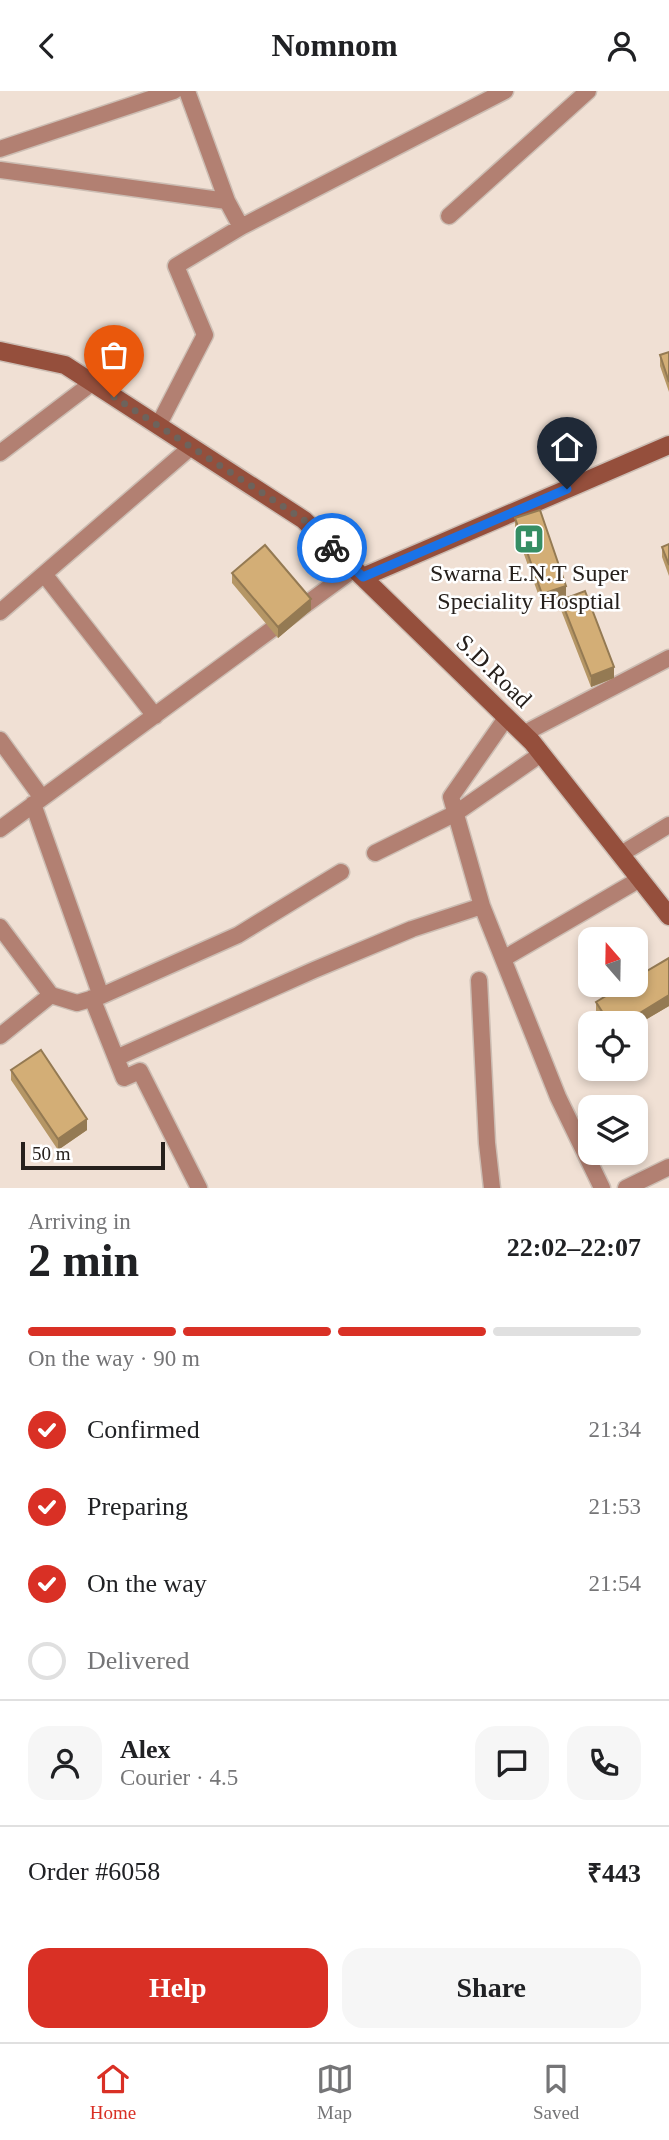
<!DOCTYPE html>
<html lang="en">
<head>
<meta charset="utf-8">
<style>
	:root { --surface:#fff; --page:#f6f6f6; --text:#202124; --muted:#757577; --line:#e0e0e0; --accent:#d93025 }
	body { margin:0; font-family:"Times New Roman",serif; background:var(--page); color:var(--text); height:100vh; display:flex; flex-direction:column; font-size:26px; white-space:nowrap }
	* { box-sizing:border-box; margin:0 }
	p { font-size:23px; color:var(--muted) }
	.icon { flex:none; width:38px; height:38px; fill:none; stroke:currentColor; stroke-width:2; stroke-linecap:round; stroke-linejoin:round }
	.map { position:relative; height:1097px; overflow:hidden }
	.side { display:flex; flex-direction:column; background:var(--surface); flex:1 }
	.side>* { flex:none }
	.needle { width:46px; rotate:340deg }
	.buttons { position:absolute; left:578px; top:836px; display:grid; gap:14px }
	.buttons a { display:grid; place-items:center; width:70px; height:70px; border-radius:14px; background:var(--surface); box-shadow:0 4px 10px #0003; font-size:35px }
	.scale { position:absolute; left:21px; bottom:18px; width:144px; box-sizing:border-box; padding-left:7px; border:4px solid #26201c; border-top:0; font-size:19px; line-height:24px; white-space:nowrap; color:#26201c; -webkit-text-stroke:5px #fff; paint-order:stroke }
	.pin { position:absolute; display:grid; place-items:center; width:60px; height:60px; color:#fff; margin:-72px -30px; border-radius:50% 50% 50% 0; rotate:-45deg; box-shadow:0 0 7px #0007 }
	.pin .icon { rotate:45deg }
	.courier { position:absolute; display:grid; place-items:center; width:70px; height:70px; margin:-35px; border:5px solid #1a73e8; border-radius:50%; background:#fff; color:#222; box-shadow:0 2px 9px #0007 }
	.head em { font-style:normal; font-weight:700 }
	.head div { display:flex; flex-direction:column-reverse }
	.head { display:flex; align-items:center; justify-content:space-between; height:119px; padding:0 28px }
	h1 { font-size:46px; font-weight:700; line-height:52px }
	.bar { display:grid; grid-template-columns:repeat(4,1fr); gap:10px 7px; align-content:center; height:84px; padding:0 28px }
	.bar i { height:9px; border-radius:5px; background:var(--line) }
	.bar .on { background:var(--accent) }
	.bar p { grid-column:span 4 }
	.line { display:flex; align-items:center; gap:18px; padding:0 28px; border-top:2px solid var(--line) }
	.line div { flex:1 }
	.round { display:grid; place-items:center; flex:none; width:74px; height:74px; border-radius:21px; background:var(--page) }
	ol { padding:0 28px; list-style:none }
	li { display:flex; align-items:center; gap:21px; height:77px }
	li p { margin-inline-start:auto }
	li .icon { padding:7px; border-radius:50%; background:var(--accent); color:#fff; stroke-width:4 }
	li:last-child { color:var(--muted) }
	li i { width:38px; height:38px; border:4px solid var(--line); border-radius:50% }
	.cta { display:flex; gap:14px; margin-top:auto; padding:14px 28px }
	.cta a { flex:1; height:80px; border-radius:21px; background:var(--accent); color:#fff; font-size:28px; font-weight:700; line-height:80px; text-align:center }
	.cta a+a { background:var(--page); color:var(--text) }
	header { display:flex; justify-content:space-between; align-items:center; height:91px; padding:0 28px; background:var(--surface); font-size:32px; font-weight:700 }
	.menu { display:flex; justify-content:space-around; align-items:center; height:98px; border-top:2px solid var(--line); background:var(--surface); font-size:19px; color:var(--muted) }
	.menu a { display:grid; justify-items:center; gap:4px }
	.menu .on { color:var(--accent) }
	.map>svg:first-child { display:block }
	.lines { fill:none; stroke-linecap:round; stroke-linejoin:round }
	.street-casing { stroke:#ccbdb3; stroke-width:19 }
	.secondary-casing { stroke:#ccbdb3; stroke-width:21 }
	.street { stroke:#b28072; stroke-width:16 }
	.secondary { stroke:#954f3c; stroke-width:18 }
	.wall { fill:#b59665 }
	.shaded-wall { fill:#947a53 }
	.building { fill:#d3ae76; stroke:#947a53; stroke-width:2 }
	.done { stroke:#6d635c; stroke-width:7; stroke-dasharray:0 12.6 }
	.route { stroke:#1a73e8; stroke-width:9 }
	.labels { text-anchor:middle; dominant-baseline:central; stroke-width:5; stroke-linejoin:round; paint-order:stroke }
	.poi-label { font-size:24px; fill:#26201c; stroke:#fff }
	.street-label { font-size:24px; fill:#26201c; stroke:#fff }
</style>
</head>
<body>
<header><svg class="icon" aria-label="back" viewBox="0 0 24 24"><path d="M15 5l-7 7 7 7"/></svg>Nomnom<svg class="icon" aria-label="person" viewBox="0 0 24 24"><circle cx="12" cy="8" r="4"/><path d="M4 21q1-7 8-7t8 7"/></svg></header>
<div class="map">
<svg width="669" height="1097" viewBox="0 0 669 1097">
	<rect width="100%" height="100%" fill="#f0e0d4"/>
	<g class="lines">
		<g class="street-casing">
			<path id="street" d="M187 0 227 110 241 136
				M0 58 174 0
				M0 79 227 110
				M449 125 588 0
				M158 335 205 244 176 175 241 136 505 0
				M0 362 92 292
				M44 483 155 625
				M0 521 191 356
				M506 627 451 706 482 815 558 1006 602 1097
				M523 643 669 567
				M0 649 42 707
				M33 713 101 905 77 912 51 904
				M0 738 354 478
				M375 762 456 722 541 663
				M621 763 669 734
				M0 836 51 904 0 945
				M503 868 640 788
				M479 889 487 1052 492 1097
				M101 905 238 844 341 781
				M92 907 124 987 140 980 199 1097
				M116 967 314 879 412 838 482 815
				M626 1097 669 1076"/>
		</g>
		<g class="secondary-casing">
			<path id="secondary" d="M0 260 65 274 304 429 532 651 669 825
				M363 486 669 354"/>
		</g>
		<use href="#street" class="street"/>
		<use href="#secondary" class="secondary"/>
	</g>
	<path class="wall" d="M669 261V301L660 275V264Z
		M515 427 566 505 542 514 515 438Z
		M669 453V485L662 466V456Z
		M232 482 311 519 278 547 232 492Z
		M561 509 614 587 591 596 561 519Z
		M669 867V915L635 935V933H603L596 921V911Z
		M11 979 87 1039 58 1059 11 989Z"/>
	<path class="shaded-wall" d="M566 495V505L542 514V503Z
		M311 508V519L278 547V536Z
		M614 576V587L591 596V585Z
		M669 904V915L635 935V933H622Z
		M87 1028V1039L58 1059V1048Z"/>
	<path class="building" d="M669 261V291L660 264Z
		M540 419 566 495 542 503 515 427Z
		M669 453V474L662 456Z
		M265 454 311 508 278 536 232 482Z
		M585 500 614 576 591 585 561 509Z
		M669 867V904L622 933H610L596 911 624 894H635V887Z
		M41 959 87 1028 58 1048 11 979Z"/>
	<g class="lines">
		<path class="done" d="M114 306 304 429 332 457"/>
		<path class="route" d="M332 457 363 486 567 398"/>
	</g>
	<defs>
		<g id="hospital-square" transform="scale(1.575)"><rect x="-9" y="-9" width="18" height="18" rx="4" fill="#358e64" stroke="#fff"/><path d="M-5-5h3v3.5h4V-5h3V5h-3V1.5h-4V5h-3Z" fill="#fff"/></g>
	</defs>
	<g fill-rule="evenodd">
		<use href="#hospital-square" x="529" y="448"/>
	</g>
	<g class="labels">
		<g class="poi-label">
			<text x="529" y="482">Swarna E.N.T Super<tspan x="529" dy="28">Speciality Hosptial</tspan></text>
		</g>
		<g class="street-label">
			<text transform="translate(494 580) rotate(44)">S.D.Road</text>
		</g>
	</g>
</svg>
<div class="buttons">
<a><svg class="needle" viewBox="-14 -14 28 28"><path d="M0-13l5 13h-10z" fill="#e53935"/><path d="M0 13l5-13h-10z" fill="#757577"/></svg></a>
<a><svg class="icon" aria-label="locate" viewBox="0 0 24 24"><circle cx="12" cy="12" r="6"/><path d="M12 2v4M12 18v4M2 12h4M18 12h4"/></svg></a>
<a><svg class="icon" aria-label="layers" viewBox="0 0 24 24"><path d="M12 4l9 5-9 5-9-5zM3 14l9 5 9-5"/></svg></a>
</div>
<div class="scale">50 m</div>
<div class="pin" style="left:114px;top:306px;background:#ea580c"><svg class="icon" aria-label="bag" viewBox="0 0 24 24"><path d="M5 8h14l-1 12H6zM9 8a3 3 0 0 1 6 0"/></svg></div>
<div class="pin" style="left:567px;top:398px;background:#1f2937"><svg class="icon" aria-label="home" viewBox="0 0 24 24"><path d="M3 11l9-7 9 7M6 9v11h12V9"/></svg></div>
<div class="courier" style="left:332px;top:457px"><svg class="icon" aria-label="bike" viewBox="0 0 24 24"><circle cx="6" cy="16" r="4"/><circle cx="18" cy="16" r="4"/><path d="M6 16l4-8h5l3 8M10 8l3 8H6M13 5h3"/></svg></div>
</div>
<section class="side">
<div class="head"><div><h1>2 min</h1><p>Arriving in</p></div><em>22:02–22:07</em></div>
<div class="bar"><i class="on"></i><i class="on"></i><i class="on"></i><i></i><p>On the way · 90 m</p></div>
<ol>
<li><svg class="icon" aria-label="check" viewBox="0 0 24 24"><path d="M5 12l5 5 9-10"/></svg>Confirmed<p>21:34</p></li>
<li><svg class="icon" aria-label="check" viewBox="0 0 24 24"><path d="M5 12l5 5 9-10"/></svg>Preparing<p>21:53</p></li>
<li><svg class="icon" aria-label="check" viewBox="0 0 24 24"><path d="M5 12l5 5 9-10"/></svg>On the way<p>21:54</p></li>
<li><i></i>Delivered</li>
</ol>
<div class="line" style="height:126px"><a class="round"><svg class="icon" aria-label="person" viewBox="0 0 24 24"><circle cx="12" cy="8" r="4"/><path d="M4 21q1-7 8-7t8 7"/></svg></a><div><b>Alex</b><p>Courier · 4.5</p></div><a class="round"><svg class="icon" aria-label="chat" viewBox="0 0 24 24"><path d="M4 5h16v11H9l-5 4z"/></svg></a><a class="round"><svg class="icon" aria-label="phone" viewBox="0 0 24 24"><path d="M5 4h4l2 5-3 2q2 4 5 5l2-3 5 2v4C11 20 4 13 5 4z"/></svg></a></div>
<div class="line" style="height:91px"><div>Order #6058</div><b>₹443</b></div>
<div class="cta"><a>Help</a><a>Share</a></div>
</section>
<nav class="menu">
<a class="on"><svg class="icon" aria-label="home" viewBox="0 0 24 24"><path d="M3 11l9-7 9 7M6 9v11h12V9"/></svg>Home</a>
<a><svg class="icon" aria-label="map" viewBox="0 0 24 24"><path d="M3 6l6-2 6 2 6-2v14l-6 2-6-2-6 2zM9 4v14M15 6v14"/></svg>Map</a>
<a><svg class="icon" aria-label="saved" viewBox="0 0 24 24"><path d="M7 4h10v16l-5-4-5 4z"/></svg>Saved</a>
</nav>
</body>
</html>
